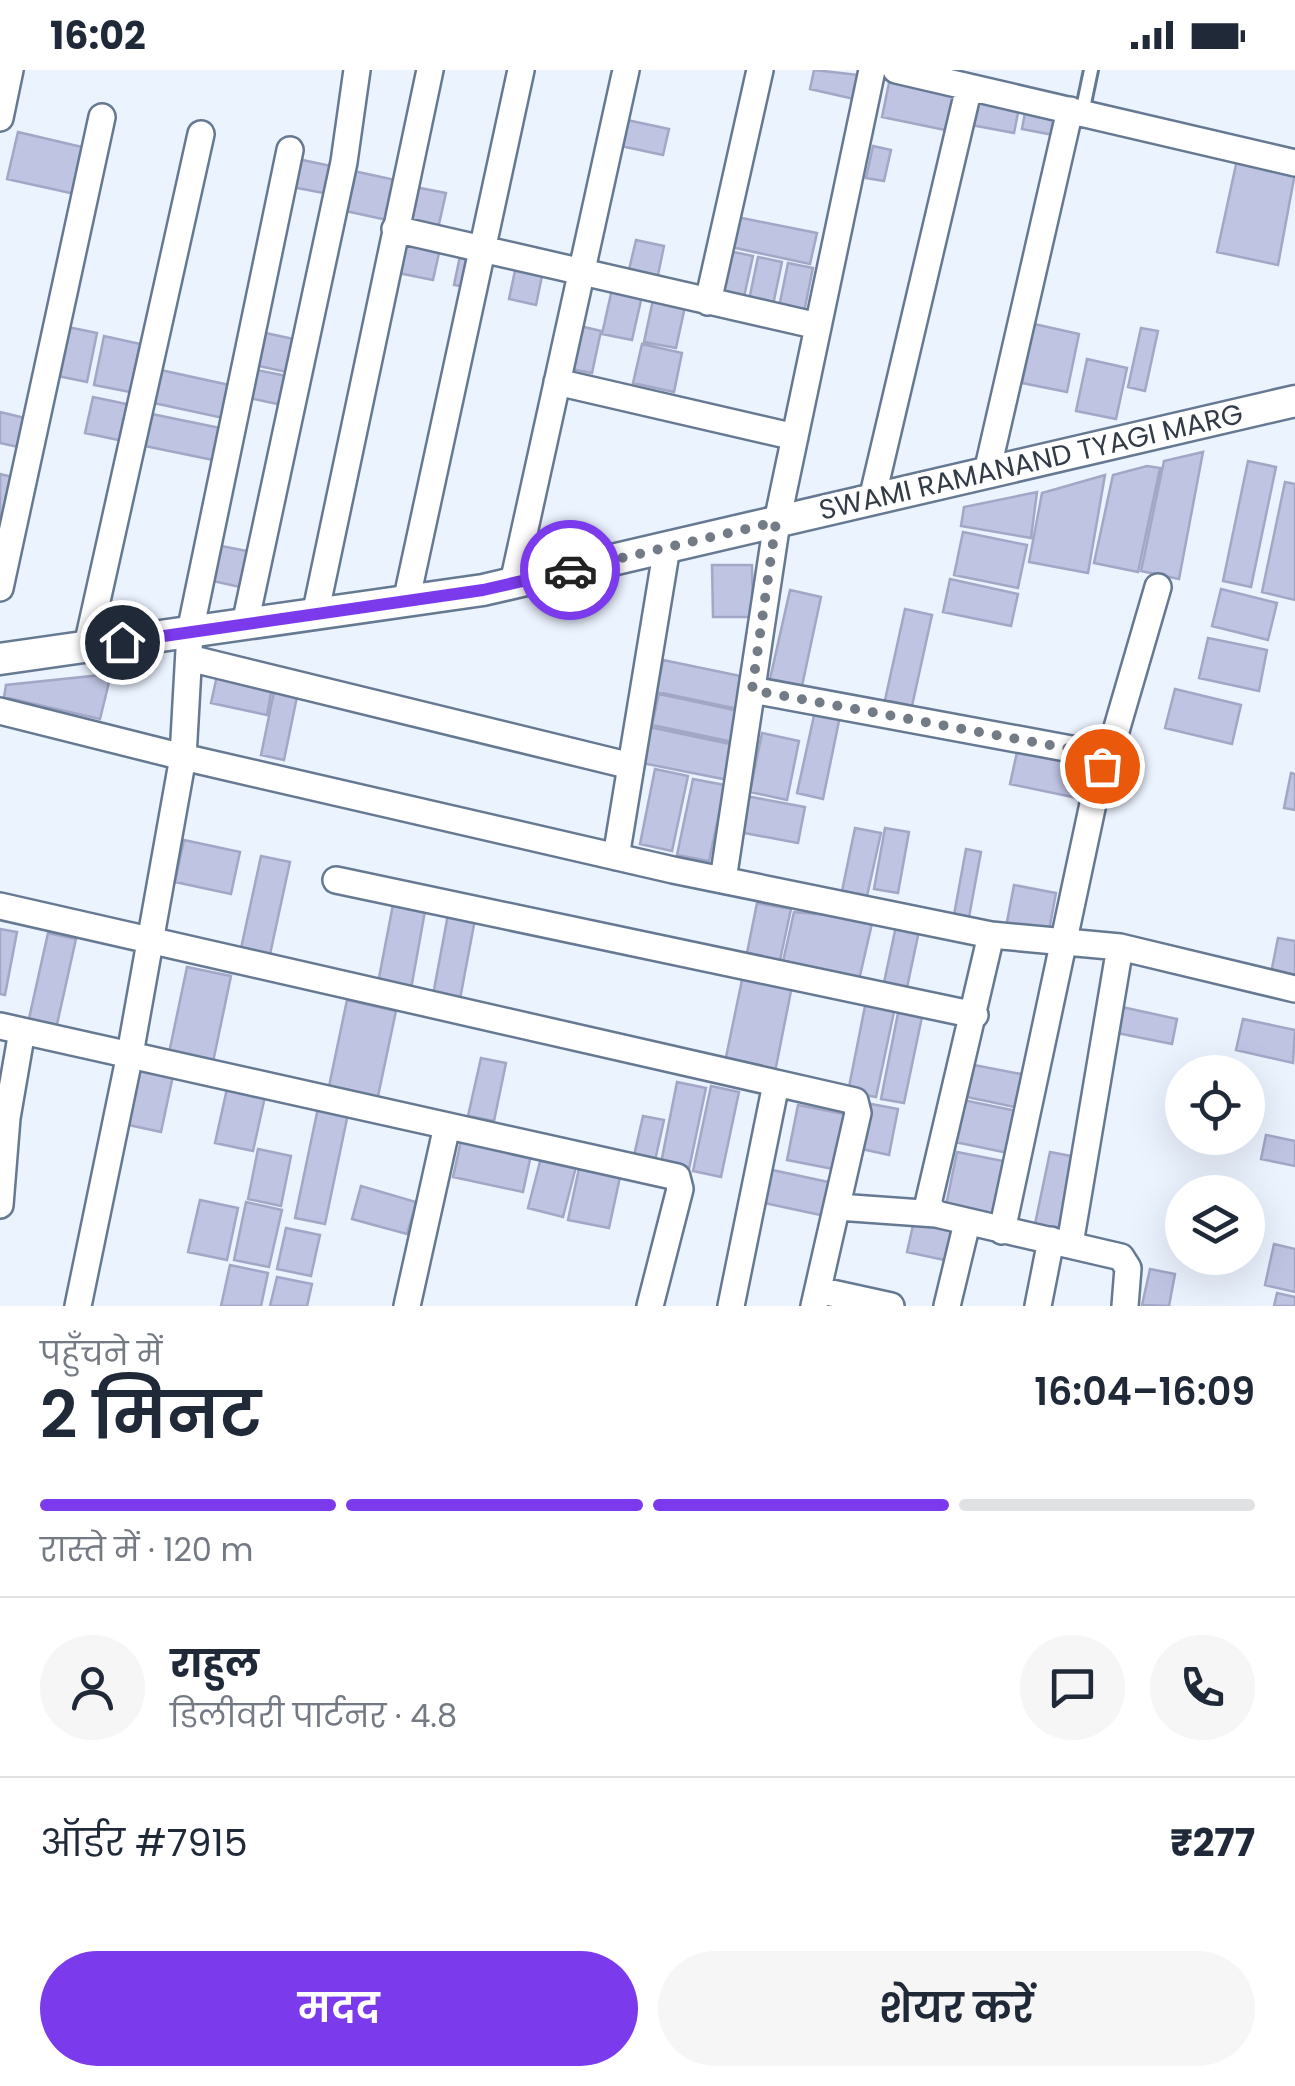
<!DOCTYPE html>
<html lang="hi">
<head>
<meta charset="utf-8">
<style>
	:root { --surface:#fff; --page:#f6f6f7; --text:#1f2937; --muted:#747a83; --line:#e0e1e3; --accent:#7c3aed }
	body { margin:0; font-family:Poppins,"Noto Sans Devanagari",sans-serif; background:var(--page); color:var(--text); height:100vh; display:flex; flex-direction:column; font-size:38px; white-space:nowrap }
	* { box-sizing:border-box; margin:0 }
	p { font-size:32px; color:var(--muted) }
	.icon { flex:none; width:55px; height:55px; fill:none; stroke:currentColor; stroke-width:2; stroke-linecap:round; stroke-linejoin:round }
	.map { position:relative; height:1236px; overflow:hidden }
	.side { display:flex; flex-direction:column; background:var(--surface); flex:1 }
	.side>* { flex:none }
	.fabs { position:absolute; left:1165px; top:985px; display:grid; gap:20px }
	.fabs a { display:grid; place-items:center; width:100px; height:100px; border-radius:50%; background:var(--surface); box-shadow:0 10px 40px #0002; font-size:50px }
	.pin { position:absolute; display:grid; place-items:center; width:85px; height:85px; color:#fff; margin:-42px; border:5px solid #fff; border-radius:50%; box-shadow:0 2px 10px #0007 }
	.courier { position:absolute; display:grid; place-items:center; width:100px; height:100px; margin:-50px; border:8px solid #7c3aed; border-radius:50%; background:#fff; color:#222; box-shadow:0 2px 12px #0007 }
	.headline em { font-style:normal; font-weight:600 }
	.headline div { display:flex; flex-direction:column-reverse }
	.headline { display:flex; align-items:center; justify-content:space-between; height:170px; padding:0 40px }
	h1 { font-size:65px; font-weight:600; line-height:75px }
	.bar { display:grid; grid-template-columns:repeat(4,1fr); gap:15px 10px; align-content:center; height:120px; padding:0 40px }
	.bar i { height:12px; border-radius:8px; background:var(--line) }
	.bar .on { background:var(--accent) }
	.bar p { grid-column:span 4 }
	.line { display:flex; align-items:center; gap:25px; padding:0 40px; border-top:2px solid var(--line) }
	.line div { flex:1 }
	.round { display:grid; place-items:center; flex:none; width:105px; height:105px; border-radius:52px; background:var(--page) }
	.primary-button { display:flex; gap:20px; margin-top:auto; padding:20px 40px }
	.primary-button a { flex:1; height:115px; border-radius:60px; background:var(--accent); color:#fff; font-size:40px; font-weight:600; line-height:115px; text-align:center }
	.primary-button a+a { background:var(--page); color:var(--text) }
	.status { display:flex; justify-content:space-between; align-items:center; height:70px; padding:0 50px; background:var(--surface); direction:ltr }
	.status svg { height:28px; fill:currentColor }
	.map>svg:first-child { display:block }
	.building { fill:#bfc4e3; stroke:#a3a7c6; stroke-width:2.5 }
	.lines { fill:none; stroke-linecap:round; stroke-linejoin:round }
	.service-casing { stroke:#667992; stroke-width:18 }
	.minor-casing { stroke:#667992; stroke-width:30 }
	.tertiary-casing { stroke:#667992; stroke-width:35 }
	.service { stroke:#fff; stroke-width:12 }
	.minor { stroke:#fff; stroke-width:25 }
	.tertiary { stroke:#fff; stroke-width:30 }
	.done { stroke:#737b87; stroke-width:10; stroke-dasharray:0 18 }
	.route { stroke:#7c3aed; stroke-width:12 }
	.labels { text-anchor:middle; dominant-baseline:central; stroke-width:8; stroke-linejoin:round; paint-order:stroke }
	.street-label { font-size:28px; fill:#323b46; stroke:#fff }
</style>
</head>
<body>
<div class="status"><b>16:02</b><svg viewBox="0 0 49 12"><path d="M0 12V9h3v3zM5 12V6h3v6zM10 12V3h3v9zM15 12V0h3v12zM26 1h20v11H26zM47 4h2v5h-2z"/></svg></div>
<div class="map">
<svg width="1295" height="1236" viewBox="0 0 1295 1236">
	<rect width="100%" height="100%" fill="#ebf3ff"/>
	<path class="building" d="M814 0 859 5 854 29 810 19Z
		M890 8 958 23 950 61 882 47Z
		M972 28 1019 38 1014 63 966 54Z
		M1026 37 1058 43 1053 65 1022 59Z
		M627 50 669 59 663 85 621 76Z
		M18 62 86 78 75 124 7 109Z
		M873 76 891 80 884 111 866 108Z
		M298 89 340 98 334 125 292 117Z
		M1237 90 1295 103 1278 195 1217 182Z
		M349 100 395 110 387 150 341 140Z
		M415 117 446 123 437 163 407 156Z
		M737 147 817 163 810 194 731 177Z
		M405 167 441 174 433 210 398 203Z
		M636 170 664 176 657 210 628 204Z
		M462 176 480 180 472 218 454 215Z
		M729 181 753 186 744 227 721 222Z
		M758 187 782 192 773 235 749 230Z
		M788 193 813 198 804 242 779 237Z
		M516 196 543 201 536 235 509 229Z
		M612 219 642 226 632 270 602 264Z
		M654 225 686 232 676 278 644 272Z
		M1034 254 1079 264 1067 322 1022 313Z
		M63 256 97 263 87 312 53 305Z
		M580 256 601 261 592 303 571 299Z
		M1141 258 1158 261 1145 321 1128 317Z
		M256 261 303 271 296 304 249 294Z
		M104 266 140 274 130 322 94 315Z
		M642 274 682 283 674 322 633 313Z
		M1087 289 1127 298 1116 349 1076 341Z
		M156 299 234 316 228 349 149 332Z
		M251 299 297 308 291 337 245 327Z
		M93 327 131 335 123 371 85 363Z
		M0 342 29 349 23 378 0 373Z
		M147 343 220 358 213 390 140 375Z
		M1203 382 1179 509 1141 501 1164 391Z
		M1248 391 1276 397 1251 517 1223 511Z
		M1147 396 1160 398 1138 502 1094 493 1113 405Z
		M0 404 21 409 0 505Z
		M1105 405 1088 503 1029 492 1042 423Z
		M1285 412 1295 414V530L1262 522Z
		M1037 422 1031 468 961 456 964 437Z
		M963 462 1027 475 1018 518 954 505Z
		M211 474 257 483 249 519 204 509Z
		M712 495H752L753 547H713Z
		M950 509 1018 524 1011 556 943 542Z
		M1221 519 1277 533 1268 570 1212 556Z
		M790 520 821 527 802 616 770 609Z
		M905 539 932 545 912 636 885 630Z
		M1208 568 1267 580 1259 621 1199 608Z
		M663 590 745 607 738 639 657 622Z
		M218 601 273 612 267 645 211 633Z
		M111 604 100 649 4 627 6 615Z
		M275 617 298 622 284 690 261 685Z
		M1175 619 1241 635 1232 674 1165 658Z
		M659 624 739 641 733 672 652 655Z
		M815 641 840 646 823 729 797 723Z
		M644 656 735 675 728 710 637 692Z
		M762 663 799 671 787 730 750 722Z
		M1017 682 1089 697 1082 729 1010 714Z
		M655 699 688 706 672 781 640 774Z
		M1291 703 1295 704V740L1284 738Z
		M693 709 725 715 709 791 677 785Z
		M746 726 805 737 798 773 739 762Z
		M855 758 881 763 867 826 842 821Z
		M885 758 909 762 898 823 874 819Z
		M184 770 240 782 231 824 175 812Z
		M966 779 981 782 969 847 954 845Z
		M261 786 290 792 269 889 240 883Z
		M1014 815 1056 823 1048 866 1006 857Z
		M395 824 427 830 411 919 378 913Z
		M757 833 791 839 779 895 746 888Z
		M449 839 476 844 460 929 433 925Z
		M794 842 873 849 859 910 782 896Z
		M896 856 919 861 905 927 882 922Z
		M0 859 17 862 5 925 0 924Z
		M48 863 76 869 56 959 28 953Z
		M1278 868 1295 871V914L1270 908Z
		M187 897 231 906 213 992 169 983Z
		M743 905 792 916 775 1002 725 992Z
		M347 930 396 941 377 1031 328 1021Z
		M866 931 895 937 876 1027 848 1022Z
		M1122 937 1177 949 1172 974 1117 963Z
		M899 938 923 942 904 1033 881 1029Z
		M1243 949 1295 960 1293 993 1236 980Z
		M481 988 506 993 494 1051 468 1046Z
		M137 994 174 1001 161 1062 124 1054Z
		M974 995 1026 1005 1019 1038 967 1027Z
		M677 1012 706 1018 689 1099 661 1093Z
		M228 1014 266 1022 253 1081 215 1073Z
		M711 1016 739 1022 721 1107 693 1101Z
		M963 1030 1017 1041 1008 1083 955 1072Z
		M319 1033 349 1039 325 1154 295 1148Z
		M866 1033 898 1039 889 1085 857 1078Z
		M798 1035 849 1045 838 1100 787 1090Z
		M643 1046 664 1050 654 1095 633 1090Z
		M1266 1065 1295 1071V1096L1261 1089Z
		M462 1066 532 1080 523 1122 453 1107Z
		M258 1079 291 1086 281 1136 248 1129Z
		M543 1080 578 1089 563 1147 528 1138Z
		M957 1082 1013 1093 1002 1147 946 1135Z
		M1050 1082 1082 1088 1067 1161 1035 1154Z
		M581 1089 622 1098 609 1158 568 1150Z
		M763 1098 833 1113 825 1146 755 1131Z
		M361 1116 416 1132 407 1164 352 1149Z
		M200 1130 238 1138 227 1190 188 1182Z
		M246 1132 282 1140 269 1197 234 1190Z
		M914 1151 955 1160 949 1191 907 1182Z
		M286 1158 320 1165 311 1206 277 1199Z
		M1274 1174 1295 1179V1222L1265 1215Z
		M230 1195 268 1203 261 1236H221Z
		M1150 1199 1175 1204 1169 1236 1142 1235Z
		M277 1207 312 1214 307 1236H270Z
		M1277 1223 1295 1227V1236H1274Z"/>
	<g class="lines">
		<g class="service-casing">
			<path id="service" d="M1082 43 1091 0"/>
		</g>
		<g class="minor-casing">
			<path id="minor" d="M896 0 1295 93
				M0 48 10 0
				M395 159 818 256
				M708 232 760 0
				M557 312 795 367
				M987 402 1070 40
				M872 429 969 17
				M513 513 626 0
				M0 518 102 47
				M406 532 521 0
				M315 545 430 0
				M245 554 344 92 357 0
				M87 576 201 64
				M189 588 631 696
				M752 620 1082 681 1099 688 1101 696 1002 1161
				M0 641 183 687 673 800 991 865 928 1134 936 1144 1121 1187 1128 1198 1125 1236
				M1099 688 1116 661 1158 517
				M616 787 667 477
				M336 810 975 945
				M723 810 777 452 872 0
				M0 836 855 1031 858 1043 814 1236
				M991 865 1120 877 1295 919
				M0 956 677 1107 680 1119 650 1236
				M0 1135 7 1048 22 961
				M838 1137 936 1144
				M1070 1174 1120 877
				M818 1220 891 1236
				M78 1236 130 984 183 687 190 562 290 80
				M407 1236 447 1056
				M731 1236 776 1014
				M947 1236 967 1153
				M1038 1236 1051 1170"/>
		</g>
		<g class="tertiary-casing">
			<path id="tertiary" d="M0 589 483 520 1295 331"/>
		</g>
		<use href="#service" class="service"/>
		<use href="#minor" class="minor"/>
		<use href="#tertiary" class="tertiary"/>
	</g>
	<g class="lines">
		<path class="done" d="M570 500 776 452 752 620 1082 681 1099 688 1102 696"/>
		<path class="route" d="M122 572 483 520 570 500"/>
	</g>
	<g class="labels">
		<g class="street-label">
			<text transform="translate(1031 392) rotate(-13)">SWAMI RAMANAND TYAGI MARG</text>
		</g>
	</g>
</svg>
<div class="fabs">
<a><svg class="icon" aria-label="locate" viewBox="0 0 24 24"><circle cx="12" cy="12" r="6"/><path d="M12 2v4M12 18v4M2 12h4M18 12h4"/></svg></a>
<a><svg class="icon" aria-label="layers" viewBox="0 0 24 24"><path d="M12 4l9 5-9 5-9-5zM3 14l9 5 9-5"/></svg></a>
</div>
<div class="pin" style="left:1102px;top:696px;background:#ea580c"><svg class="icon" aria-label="bag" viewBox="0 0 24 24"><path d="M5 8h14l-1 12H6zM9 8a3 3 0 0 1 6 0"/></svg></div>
<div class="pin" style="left:122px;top:572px;background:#1f2937"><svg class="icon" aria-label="home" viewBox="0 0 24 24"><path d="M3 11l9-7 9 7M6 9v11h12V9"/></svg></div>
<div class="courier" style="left:570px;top:500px"><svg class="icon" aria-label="car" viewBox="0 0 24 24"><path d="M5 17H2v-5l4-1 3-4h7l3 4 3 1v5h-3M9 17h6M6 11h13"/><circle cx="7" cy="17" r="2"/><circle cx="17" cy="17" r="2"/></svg></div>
</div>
<section class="side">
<div class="headline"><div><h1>2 मिनट</h1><p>पहुँचने में</p></div><em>16:04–16:09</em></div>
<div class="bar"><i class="on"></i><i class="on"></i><i class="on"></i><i></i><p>रास्ते में · 120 m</p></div>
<div class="line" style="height:180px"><a class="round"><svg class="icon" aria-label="person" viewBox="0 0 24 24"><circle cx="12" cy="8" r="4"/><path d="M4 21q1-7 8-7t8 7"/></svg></a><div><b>राहुल</b><p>डिलीवरी पार्टनर · 4.8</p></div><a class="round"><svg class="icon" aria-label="chat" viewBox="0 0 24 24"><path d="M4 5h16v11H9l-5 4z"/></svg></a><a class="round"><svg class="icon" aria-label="phone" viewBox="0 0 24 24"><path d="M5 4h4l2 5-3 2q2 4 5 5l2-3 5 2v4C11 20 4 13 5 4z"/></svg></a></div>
<div class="line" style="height:130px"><div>ऑर्डर #7915</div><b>₹277</b></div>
<div class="primary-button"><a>मदद</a><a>शेयर करें</a></div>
</section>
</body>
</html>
